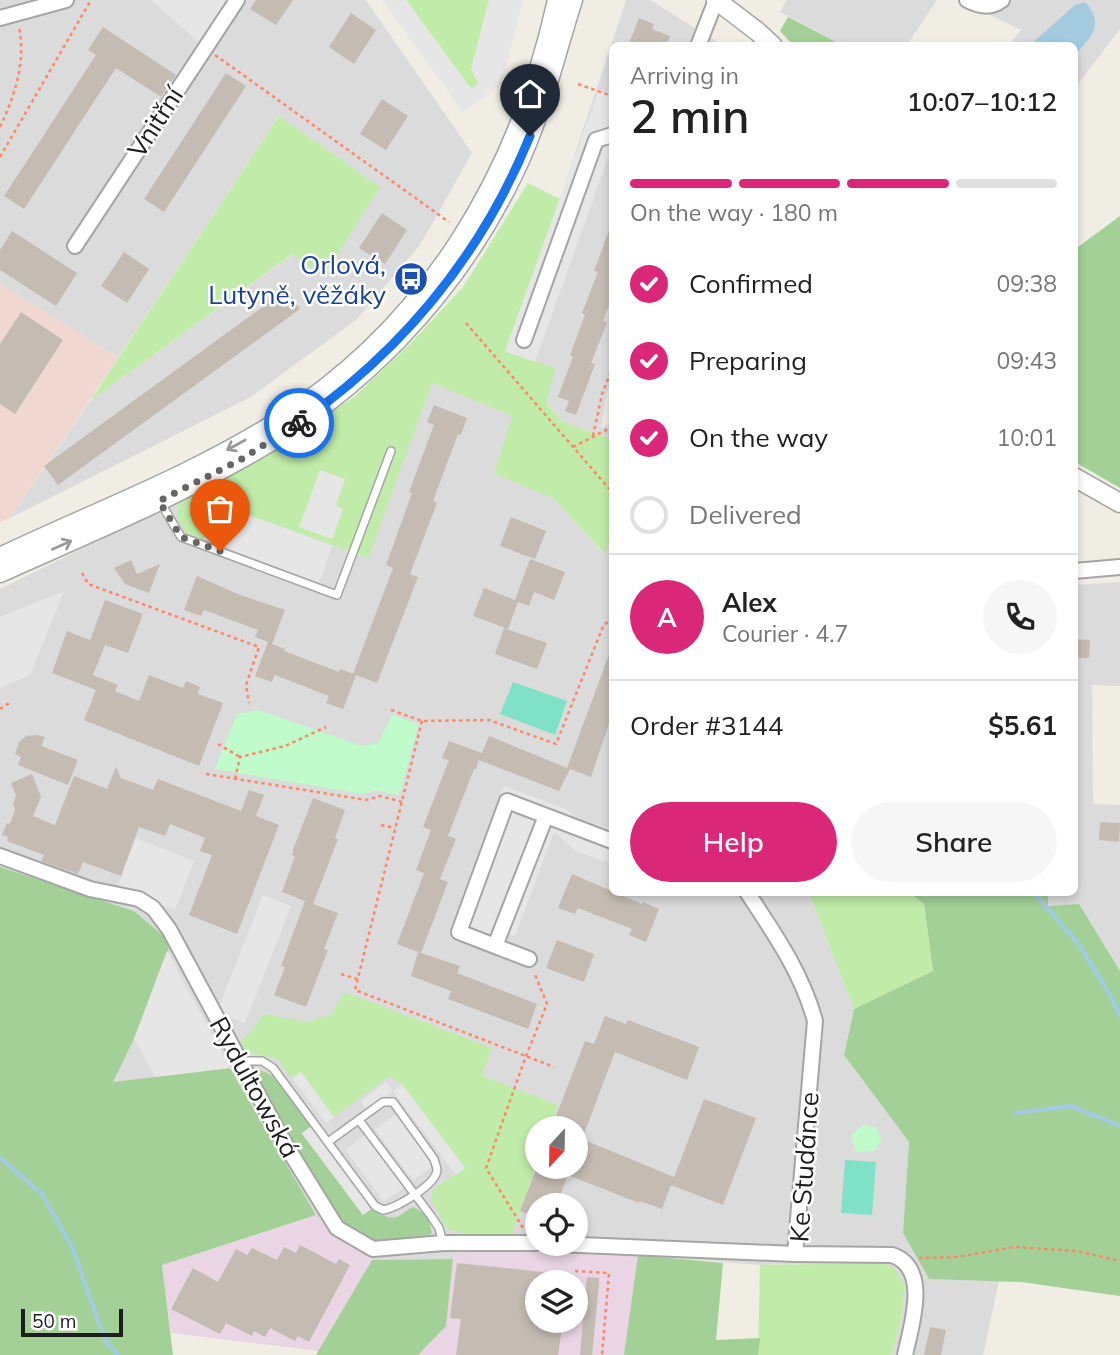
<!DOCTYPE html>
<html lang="en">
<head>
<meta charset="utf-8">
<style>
	:root { --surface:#fff; --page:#f6f6f6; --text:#222; --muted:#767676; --line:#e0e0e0; --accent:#db2777 }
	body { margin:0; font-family:Mulish,sans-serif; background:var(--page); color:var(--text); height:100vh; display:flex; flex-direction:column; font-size:26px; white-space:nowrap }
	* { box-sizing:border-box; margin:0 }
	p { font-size:23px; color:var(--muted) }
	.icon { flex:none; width:38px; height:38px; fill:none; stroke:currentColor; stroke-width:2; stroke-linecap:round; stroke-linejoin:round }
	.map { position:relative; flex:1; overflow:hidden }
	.sheet { position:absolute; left:609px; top:42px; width:469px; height:854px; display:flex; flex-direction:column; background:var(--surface); border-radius:10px; box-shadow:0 4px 10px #0003 }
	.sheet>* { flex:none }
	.needle { width:46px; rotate:202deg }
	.controls { position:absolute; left:525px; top:1116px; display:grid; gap:14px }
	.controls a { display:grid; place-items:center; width:63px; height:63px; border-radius:50%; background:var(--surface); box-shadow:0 4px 10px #0003; font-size:35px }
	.scale { position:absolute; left:21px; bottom:18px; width:102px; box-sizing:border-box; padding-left:7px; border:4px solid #1e1e1e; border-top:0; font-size:19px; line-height:24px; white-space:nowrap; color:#1e1e1e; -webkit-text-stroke:5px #fff; paint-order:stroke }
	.pin { position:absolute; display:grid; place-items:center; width:60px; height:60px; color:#fff; margin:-72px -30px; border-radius:50% 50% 50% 0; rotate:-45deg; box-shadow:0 0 7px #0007 }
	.pin .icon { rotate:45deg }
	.courier { position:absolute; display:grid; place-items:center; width:70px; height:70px; margin:-35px; border:5px solid #1a73e8; border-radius:50%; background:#fff; color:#222; box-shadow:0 2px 9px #0007 }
	.summary em { font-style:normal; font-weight:600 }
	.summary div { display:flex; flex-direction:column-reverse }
	.summary { display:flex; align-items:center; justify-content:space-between; height:119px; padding:0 21px }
	h1 { font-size:46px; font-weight:600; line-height:52px }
	.bar { display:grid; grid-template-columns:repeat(4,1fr); gap:10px 7px; align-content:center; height:84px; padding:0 21px }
	.bar i { height:9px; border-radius:5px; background:var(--line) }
	.bar .on { background:var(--accent) }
	.bar p { grid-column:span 4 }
	.line { display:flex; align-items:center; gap:18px; padding:0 21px; border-top:2px solid var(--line) }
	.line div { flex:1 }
	.round { display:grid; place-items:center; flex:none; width:74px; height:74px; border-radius:37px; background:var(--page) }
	ol { padding:0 21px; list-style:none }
	li { display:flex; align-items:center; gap:21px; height:77px }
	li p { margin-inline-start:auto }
	li .icon { padding:7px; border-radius:50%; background:var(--accent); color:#fff; stroke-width:4 }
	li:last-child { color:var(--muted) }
	li i { width:38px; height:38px; border:4px solid var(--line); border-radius:50% }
	.primary-button { display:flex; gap:14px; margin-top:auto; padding:14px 21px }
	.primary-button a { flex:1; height:80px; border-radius:42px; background:var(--accent); color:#fff; font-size:28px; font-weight:600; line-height:80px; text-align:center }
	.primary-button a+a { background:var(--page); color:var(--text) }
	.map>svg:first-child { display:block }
	.residential { fill:#dcdbdb; fill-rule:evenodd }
	.commercial { fill:#f1d7d2 }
	.industrial { fill:#e9d5e3; fill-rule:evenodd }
	.grass { fill:#c1eba8 }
	.forest { fill:#a2d097 }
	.park { fill:#bffbcb }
	.pitch { fill:#7fe1c6 }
	.parking { fill:#e6e6e6 }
	.water { fill:#a3cade }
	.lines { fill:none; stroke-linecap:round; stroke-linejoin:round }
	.stream { stroke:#a3cade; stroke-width:4.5 }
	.building { fill:#c4bcb3 }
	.service-casing { stroke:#a5a5a5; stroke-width:10 }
	.minor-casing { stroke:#a5a5a5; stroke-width:18 }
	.tertiary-casing { stroke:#a5a5a5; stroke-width:21 }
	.path { stroke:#fd8767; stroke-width:2.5; stroke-dasharray:3.5 3.5; stroke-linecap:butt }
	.service { stroke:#fff; stroke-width:7 }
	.minor { stroke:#fff; stroke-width:14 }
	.tertiary { stroke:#fff; stroke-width:18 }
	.oneway { stroke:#9a9a9a }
	.done { stroke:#676663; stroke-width:7; stroke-dasharray:0 12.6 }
	.route { stroke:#1a73e8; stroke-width:9 }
	.labels { text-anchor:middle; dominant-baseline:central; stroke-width:5; stroke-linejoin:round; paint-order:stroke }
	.street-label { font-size:26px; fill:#1e1e1e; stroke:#fff }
	.transit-label { font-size:26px; fill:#164399; stroke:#fff; text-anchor:end }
</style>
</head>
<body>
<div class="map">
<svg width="1120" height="1355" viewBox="0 0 1120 1355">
	<rect width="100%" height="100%" fill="#efede4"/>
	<path class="residential" d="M0 0H366L472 153 420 245 357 319 251 397 10 518 90 401 293 254 322 277 279 116 118 358 0 284Z
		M626 0H650L722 45 612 46V379L607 392 601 428 612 422V439L563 422 546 401 555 368 505 351 560 199Z
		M787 0H937L907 45H842L780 12Z
		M982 0H1120V29L1075 88 1074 46 1009 45 1021 30 986 13 990 4Z
		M432 383 513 416 495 474 553 497 604 554 612 530V892L809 893 854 1009 844 1055 909 1142 903 1233 929 1279 999 1281 983 1355H892L901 1318 905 1286 880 1263 760 1265 638 1255 457 1250 453 1259 372 1260 316 1215 230 1068 112 1083 134 1039 171 942 134 911 0 867V589L178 501 177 518 237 511 367 558ZM537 1129H576V1167H537ZM537 1206H576V1244H537Z
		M1120 582V686L1092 685 1093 804 1120 805V971L1079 905 1048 906V893L1074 892 1075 585Z"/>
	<path class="commercial" d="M0 284 118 358 10 518 0 522Z"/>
	<path class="industrial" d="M316 1215 372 1260 319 1351 171 1333 162 1265Z
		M457 1250 638 1255 624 1355H418L446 1326 453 1259ZM537 1283H576V1321H537Z"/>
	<path class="grass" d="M406 0H489L471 70 478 81V86L473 88 469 86Z
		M279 116 380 187 323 277 292 254 90 401Z
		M528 183 560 199 505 351 556 368 546 402 563 422 612 439V530L605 554 553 498 494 474 512 416 432 383 368 558 237 511 203 539 185 532 177 518 178 501 260 457 353 398 411 343 463 287Z
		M809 893H910L924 904 933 971 854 1009Z
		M344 992 492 1048 482 1076 558 1105 550 1129H537V1162L511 1238 473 1236 447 1229 431 1200 433 1189 465 1168 402 1084 389 1076 334 1117 301 1072 292 1078 277 1059 245 1052 237 1044 252 1031 263 1014 307 1022 331 1015Z
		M880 1263 894 1267 905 1286 901 1318 892 1355H758L760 1265Z"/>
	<path class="forest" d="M788 17 842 45H793L780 31Z
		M1120 216V488L1075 462 1074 250Z
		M0 867 134 911 171 942 134 1039 113 1082 230 1068 316 1215 162 1265 173 1355H0Z
		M910 893H1048V906L1079 904 1120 971V1296L1021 1282 929 1279 903 1233 909 1142 844 1055 854 1009 933 971 924 904Z
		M257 1070C279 1071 299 1109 312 1126L302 1134 363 1215 371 1209C379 1212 388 1221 399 1216 405 1213 407 1209 414 1207L428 1217 432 1233 425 1238 376 1242 362 1238 337 1221 253 1081V1075Z
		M638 1255 723 1263 716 1340 760 1338 758 1355H624Z
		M453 1259 446 1326 418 1355H316L372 1260Z"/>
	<path class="park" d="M258 710 362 746 378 743 392 715 419 724 399 795 376 791 362 794 215 769 237 714Z
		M864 1124 877 1128 881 1139 875 1151 856 1152 851 1135Z"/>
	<path class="pitch" d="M513 682 567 701 555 735 500 714Z
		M845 1160 876 1162 872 1215 841 1213Z"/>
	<path class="parking" d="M151 0H237L204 47Z
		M382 0H406L469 86 473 88 478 83 471 70 489 0H523L502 84 463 112Z
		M599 89 612 94V147L535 362 505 351Z
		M320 470 345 479 336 505 343 509 332 539 299 527Z
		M237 511 332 546 319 583 203 539Z
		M64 591 30 675 0 688V617Z
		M504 786 568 810 574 817 608 828 612 823V864L576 851 554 832 515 936 505 932 498 952 449 933Z
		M136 838 194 861 175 910 117 888Z
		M263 895 291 906 245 1023 217 1012Z
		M167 951 230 1068 155 1077 134 1039Z
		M301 1072 334 1117 326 1123 292 1078Z
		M386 1082 393 1091 402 1084 465 1168 456 1175 393 1091 367 1110 361 1101Z
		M396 1114 434 1165 413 1180 375 1129Z
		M314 1124 375 1206 363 1215 302 1133Z
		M365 1135 404 1187 384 1202 346 1150Z"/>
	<path class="water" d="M1085 2C1104 22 1093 37 1075 54L1074 46 1030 45 1075 5Z"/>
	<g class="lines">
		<path class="stream" d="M1033 892 1078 943 1109 993 1120 1016
			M1016 1113 1071 1106 1120 1126
			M0 1158 41 1193 72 1247 105 1340 118 1355"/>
	</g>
	<path class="building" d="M256 0H293L276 25 250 9Z
		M351 13 376 30 354 64 329 47Z
		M639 18 654 24 652 29 670 36 666 46H628Z
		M103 27 176 75 161 97 116 68 24 209 4 196 96 55 88 50Z
		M226 73 246 86 164 212 144 199Z
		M382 99 408 116 386 150 360 134Z
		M382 213 407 230 385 264 359 248Z
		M611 225 612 297 603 321 607 323 591 363 595 364 576 415 565 411 569 401 558 397 573 357 570 355 585 315 582 313 598 272 594 271Z
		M12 231 77 273 56 306 0 270V250Z
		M124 252 149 269 127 303 101 286Z
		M286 290 300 309 58 485 44 466Z
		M21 312 63 340 15 414 0 404V344Z
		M434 405 467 418 461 435 458 434 433 501 437 503 410 574 418 577 377 683 353 674 393 568 386 565 412 493 409 492 434 425 427 422Z
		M511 517 546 531 535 559 500 546Z
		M530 559 565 572 554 600 534 592 529 606 518 602 508 629 473 616 484 588 515 600Z
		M131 560 137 574 160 564 149 593 125 584 114 568Z
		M197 576 240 595 285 610 272 644 285 649 284 651 339 672 340 669 356 675 343 709 326 703 329 696 275 675 272 682 255 676 268 642 255 637 258 630 204 610 201 616 184 610Z
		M105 600 143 614 128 653 105 645 93 675 118 685 115 691 139 701 149 675 183 688 186 681 200 687 198 694 223 703 199 766 84 720 96 690 52 673 67 631 90 640Z
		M504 628 547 643 537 669 495 654Z
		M1074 639 1090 640 1089 658H1076Z
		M611 649 612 715 591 777 570 769 559 791 479 760 476 769H474L448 836 456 839 440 879 448 882 421 953 460 966 457 973 537 1004 528 1029 448 999 451 991 411 976 418 952 397 944 424 873 416 870 431 830 423 827 449 760 442 758 449 741 482 753 489 736 567 768Z
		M38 735 45 737 41 746 78 760 68 785 18 765 21 757 15 754 19 742 26 736Z
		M116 767 121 778 153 790 158 779 241 811 249 790 264 795 256 816 279 825 237 934 189 915 212 855 200 851 205 838 170 824 165 836 139 827 121 876 83 862 78 874 41 861 44 855 7 841 8 837 2 835 7 823 10 824 15 810 13 804 16 795 11 783 32 774 41 797 33 816 55 825 74 776 107 789Z
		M313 798 345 810 335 838 338 839 313 904 338 913 324 949 328 950 306 1007 274 995 285 967 281 966 305 901 282 892 295 856 292 855 294 847Z
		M1100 822 1120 823 1119 842 1099 840Z
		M572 874 642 904 643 902 659 909 646 942 629 935 632 929 578 908 575 914 558 908Z
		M557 940 594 954 584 982 546 968Z
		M605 1016 626 1024 628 1020 699 1047 687 1080 615 1052 582 1139 674 1177 662 1209 640 1201 639 1203 568 1175 556 1206H537V1218L520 1211 537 1167H576V1129H551L585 1041 594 1044Z
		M704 1099 756 1118 723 1205 671 1185Z
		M300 1245 336 1264 339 1259 350 1265 309 1342 298 1336 295 1341 270 1328 265 1337 254 1331 252 1336 226 1323 220 1334 171 1309 193 1268 218 1282 236 1249 247 1255 252 1248 277 1260 284 1247 296 1253Z
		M457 1263 571 1275 570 1283H537V1321H563L558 1355H456L461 1319 450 1318Z
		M587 1277 599 1278V1285L592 1355H580Z
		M930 1327 946 1330 941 1355H924Z"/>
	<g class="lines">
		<g class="service-casing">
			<path id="service" d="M159 500 181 537 337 595 391 451
				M241 1061H262L273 1068 375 1206 383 1210C396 1208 436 1185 437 1170 437 1168 435 1162 434 1159L393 1102H383L328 1142
				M359 1120 431 1216 439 1228 443 1243"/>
		</g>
		<g class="minor-casing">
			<path id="minor" d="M967 0C979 6 990 9 1002 0
				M0 18 66 0
				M698 46 716 0
				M75 246 237 0
				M524 340 596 140 612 135
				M1074 571 1120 567
				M546 816 495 946 459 932 507 801 612 841
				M0 856 90 889 139 899 153 908 169 929 282 1139 337 1228 373 1249 443 1243H537
				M747 892C774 933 802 973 815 1021L795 1254 892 1255C931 1268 911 1326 905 1355
				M495 946 529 959
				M557 1244 795 1254"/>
		</g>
		<g class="tertiary-casing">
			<path id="tertiary" d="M716 0 758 32 773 46
				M1074 477 1120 503
				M0 557C92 513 190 477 277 422 430 325 519 174 557 0
				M0 573C80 537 162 503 239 460 358 395 454 297 513 175 541 119 554 59 573 0"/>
		</g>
		<path class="path" d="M215 55 449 222
			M578 84 612 96
			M0 127C15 95 26 62 19 27
			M0 157 91 0
			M466 323 612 492
			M593 436 602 394 612 369
			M573 447 612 427
			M82 573 88 584 259 647 246 685 249 703
			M0 709 9 703
			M391 710 422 721 489 720 556 744 604 624 612 621
			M422 721 355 990 554 1067
			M218 744 240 757
			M206 774 366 800 380 796 402 802
			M235 779 240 757 285 746 326 727
			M381 825 395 828
			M341 974 357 979
			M523 1228 486 1168 526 1056 547 1004 534 972
			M919 1258 957 1257 1014 1247 1077 1251 1120 1261
			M575 1271 609 1273 602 1355"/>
		<use href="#service" class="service"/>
		<use href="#minor" class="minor"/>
		<use href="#tertiary" class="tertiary"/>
	</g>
	<defs><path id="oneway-shaft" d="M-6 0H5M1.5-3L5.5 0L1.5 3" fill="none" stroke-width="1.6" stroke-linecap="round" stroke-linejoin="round" transform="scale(1.75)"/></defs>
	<g class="oneway">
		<use href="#oneway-shaft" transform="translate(236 445) rotate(151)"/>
		<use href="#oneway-shaft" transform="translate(62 545) rotate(-24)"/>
	</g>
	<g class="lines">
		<path class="done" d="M220 551 181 537 159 501 240 460 299 423"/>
		<path class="route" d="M299 423C403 350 482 254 530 136"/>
	</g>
	<defs>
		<g id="bus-disc" transform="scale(1.75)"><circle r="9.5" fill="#1a4fb4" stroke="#fff"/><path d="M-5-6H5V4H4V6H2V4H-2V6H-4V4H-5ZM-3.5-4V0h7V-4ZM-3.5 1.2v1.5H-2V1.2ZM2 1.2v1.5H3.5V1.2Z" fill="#fff"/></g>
	</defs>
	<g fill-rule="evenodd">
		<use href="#bus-disc" x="411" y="279"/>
	</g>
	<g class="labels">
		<g class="street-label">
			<text transform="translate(155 122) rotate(-57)">Vnitřní</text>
			<text transform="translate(255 1087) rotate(61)">Rydultowská</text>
			<text transform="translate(804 1167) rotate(-86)">Ke Studánce</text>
		</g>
		<g class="transit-label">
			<text x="386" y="264">Orlová,<tspan x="386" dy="30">Lutyně, věžáky</tspan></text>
		</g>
	</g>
</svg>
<div class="controls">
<a><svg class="needle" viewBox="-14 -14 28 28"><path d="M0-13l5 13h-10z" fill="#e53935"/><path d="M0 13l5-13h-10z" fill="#767676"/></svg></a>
<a><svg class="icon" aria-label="locate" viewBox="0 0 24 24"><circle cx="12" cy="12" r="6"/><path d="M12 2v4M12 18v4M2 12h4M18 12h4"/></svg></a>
<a><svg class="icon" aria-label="layers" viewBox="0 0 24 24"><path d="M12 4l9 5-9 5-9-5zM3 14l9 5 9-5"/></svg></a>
</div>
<div class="scale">50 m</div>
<div class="pin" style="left:220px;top:551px;background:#ea580c"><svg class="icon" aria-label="bag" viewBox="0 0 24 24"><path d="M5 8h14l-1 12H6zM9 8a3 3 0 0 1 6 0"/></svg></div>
<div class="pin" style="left:530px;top:136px;background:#1f2937"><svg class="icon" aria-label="home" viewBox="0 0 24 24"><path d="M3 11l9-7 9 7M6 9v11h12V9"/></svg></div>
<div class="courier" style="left:299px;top:423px"><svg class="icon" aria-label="bike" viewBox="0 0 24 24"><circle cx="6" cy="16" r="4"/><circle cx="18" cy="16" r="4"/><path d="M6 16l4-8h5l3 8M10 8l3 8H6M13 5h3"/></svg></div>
<section class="sheet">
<div class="summary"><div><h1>2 min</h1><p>Arriving in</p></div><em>10:07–10:12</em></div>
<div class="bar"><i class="on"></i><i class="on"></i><i class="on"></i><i></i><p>On the way · 180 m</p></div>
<ol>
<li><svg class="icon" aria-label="check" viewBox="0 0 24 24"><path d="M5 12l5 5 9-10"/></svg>Confirmed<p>09:38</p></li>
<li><svg class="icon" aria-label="check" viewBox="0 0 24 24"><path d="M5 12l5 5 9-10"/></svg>Preparing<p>09:43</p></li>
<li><svg class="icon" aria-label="check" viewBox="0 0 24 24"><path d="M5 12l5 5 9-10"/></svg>On the way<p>10:01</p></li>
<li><i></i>Delivered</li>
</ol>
<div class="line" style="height:126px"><b class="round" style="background:var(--accent);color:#fff">A</b><div><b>Alex</b><p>Courier · 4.7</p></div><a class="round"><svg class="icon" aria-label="phone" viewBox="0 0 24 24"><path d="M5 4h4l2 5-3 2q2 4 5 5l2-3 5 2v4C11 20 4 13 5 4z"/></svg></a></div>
<div class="line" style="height:91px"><div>Order #3144</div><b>$5.61</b></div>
<div class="primary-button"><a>Help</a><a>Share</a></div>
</section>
</div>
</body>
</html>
